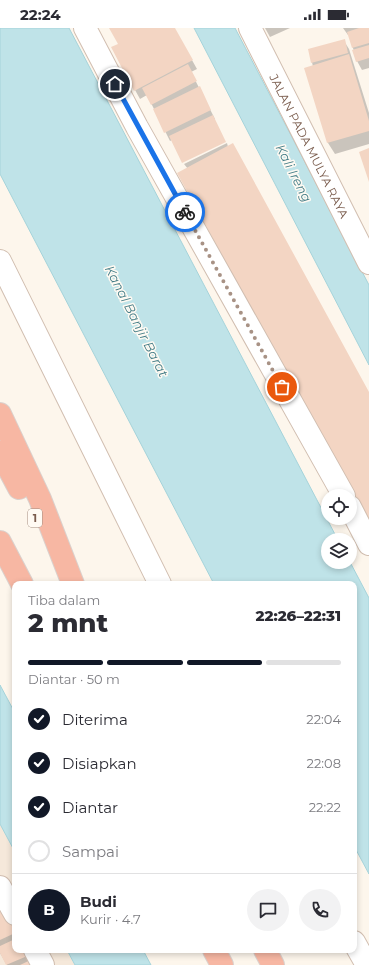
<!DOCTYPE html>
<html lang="id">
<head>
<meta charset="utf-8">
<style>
	:root { --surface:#fff; --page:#f2f2f3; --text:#2b2b33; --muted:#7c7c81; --line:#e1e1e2; --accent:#111827 }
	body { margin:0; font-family:Montserrat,sans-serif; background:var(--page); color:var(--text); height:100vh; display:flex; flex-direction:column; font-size:15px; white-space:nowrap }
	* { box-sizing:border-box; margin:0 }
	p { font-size:13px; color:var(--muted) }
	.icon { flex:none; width:22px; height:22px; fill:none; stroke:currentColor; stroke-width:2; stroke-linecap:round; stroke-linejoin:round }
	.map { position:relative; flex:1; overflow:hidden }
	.drawer { position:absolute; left:12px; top:553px; width:345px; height:372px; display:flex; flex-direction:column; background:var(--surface); border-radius:8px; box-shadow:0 2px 6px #0003 }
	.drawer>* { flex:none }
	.buttons { position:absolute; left:321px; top:461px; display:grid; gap:8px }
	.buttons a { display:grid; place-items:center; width:36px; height:36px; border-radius:50%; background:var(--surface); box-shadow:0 2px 6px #0003; font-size:20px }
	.pin { position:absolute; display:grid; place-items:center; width:34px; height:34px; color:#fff; margin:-17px; border:2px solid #fff; border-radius:50%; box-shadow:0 1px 4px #0007 }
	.courier { position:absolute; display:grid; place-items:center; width:40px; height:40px; margin:-20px; border:3px solid #1a73e8; border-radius:50%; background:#fff; color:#222; box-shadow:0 1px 5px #0007 }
	.summary em { font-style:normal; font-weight:800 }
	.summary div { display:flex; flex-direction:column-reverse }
	.summary { display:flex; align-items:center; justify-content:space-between; height:68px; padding:0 16px }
	h1 { font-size:26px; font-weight:800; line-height:30px }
	.bar { display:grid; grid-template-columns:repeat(4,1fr); gap:6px 4px; align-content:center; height:48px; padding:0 16px }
	.bar i { height:5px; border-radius:3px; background:var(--line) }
	.bar .current { background:var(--accent) }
	.bar p { grid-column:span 4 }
	.line { display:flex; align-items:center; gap:10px; padding:0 16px; border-top:1px solid var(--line) }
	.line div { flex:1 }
	.round { display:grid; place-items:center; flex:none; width:42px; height:42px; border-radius:21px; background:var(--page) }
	ol { padding:0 16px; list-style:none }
	li { display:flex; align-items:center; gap:12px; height:44px }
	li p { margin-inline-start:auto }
	li .icon { padding:4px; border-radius:50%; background:var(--accent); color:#fff; stroke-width:4 }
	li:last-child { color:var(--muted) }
	li i { width:22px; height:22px; border:2px solid var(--line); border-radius:50% }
	.status { display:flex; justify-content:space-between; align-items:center; height:28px; padding:0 20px; background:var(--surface); direction:ltr }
	.status svg { height:11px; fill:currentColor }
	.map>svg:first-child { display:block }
	.residential { fill:#f5e8da }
	.water { fill:#bfe3e8; stroke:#a5d3da }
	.shadow { fill:#0003 }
	.building { fill:#f3d5c3 }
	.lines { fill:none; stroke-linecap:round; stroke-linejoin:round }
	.minor-casing { stroke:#d1beb0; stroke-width:24 }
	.highway-casing { stroke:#dad1cd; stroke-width:24 }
	.minor { stroke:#fff; stroke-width:22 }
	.highway { stroke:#f7b7a3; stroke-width:22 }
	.done { stroke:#a89285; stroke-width:4; stroke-dasharray:0 7.2 }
	.route { stroke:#1a73e8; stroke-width:5 }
	.labels { text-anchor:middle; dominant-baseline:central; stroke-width:3; stroke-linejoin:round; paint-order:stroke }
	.shield { fill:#fffaf3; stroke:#a28b7f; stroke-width:1 }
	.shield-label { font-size:11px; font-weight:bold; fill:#7a5c4d }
	.street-label { font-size:12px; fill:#7a5c4d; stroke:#fffaf3 }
	.water-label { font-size:13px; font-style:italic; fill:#437c86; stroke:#fffaf3 }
</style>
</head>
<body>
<div class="status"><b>22:24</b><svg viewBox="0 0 49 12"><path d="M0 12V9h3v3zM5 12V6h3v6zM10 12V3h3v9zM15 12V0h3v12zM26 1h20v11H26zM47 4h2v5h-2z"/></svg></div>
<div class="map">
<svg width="369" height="937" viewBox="0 0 369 937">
	<rect width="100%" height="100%" fill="#fdf6ec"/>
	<path class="residential" d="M0 792 15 820V922H70L78 937H0Z"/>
	<path class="water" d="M0 0H69L338 512H328V534H350L369 570V846L354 818V556H214L0 146Z
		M194 0H235L369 257V337Z
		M0 657 15 685V824L0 796Z
		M67 922H143L151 937H75Z"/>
	<path class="shadow" d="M111 0H174L197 41 191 44 215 91 170 113 147 67 140 71 135 62 119 16Z
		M265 0H290L270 9Z
		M343 0H369V40L362 42 357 33 349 7H348Z
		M344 13 349 21 369 85V116L335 126 328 115 312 34Z
		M227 115 228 119 369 366 184 136Z
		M0 871 15 902V922L40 937H7L0 925Z"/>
	<path class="building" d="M109 0H175L193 32 134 63 111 19 118 16Z
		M359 0H369V15L352 20 347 4Z
		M345 11 348 25 311 35 308 21Z
		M369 17V30L356 34 352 22Z
		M349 26 369 93V103L327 115 304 40Z
		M188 36 197 53 151 77 142 60Z
		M200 58 211 82 164 105 153 81Z
		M213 87 226 114 182 135 169 108Z
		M233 115 369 364V496L177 145Z
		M369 120V154L359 124Z
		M0 871 15 902V905L0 912Z
		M15 911V922H30L32 926 6 937 0 925V918Z
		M37 929 41 937H20Z"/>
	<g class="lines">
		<g class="minor-casing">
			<g id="minor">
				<path d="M85 0 137 99 344 468"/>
				<path id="s1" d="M250 0 369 235"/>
				<path d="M0 233 160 556"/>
				<path d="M350 479 369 516"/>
				<path d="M0 859 15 886"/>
				<path d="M354 914 367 937"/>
				<path d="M35 922 43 937"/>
			</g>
		</g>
		<g class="highway-casing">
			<path id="highway" d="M0 386 40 471 73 556
				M0 424 19 460
				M0 514 22 556
				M214 922 222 937
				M265 922 273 937"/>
		</g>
		<use href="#minor" class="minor"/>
		<use href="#highway" class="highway"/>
	</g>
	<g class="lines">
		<path class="done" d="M185 184 282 359"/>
		<path class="route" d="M115 56 185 184"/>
	</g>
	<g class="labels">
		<rect class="shield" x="28" y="481" width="14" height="18" rx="3"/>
		<g class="shield-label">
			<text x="35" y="490">1</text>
		</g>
		<g class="street-label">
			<text stroke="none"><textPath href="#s1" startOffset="132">JALAN PADA MULYA RAYA</textPath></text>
		</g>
		<g class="water-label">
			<text transform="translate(294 145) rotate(63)">Kali Ireng</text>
			<text transform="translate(137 293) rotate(63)">Kanal Banjir Barat</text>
		</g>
	</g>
</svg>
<div class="buttons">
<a><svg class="icon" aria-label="locate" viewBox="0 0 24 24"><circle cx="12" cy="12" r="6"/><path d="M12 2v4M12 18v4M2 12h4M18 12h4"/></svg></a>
<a><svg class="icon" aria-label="layers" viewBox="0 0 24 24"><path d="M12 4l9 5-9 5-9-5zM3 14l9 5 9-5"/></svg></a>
</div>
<div class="pin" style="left:282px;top:359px;background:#ea580c"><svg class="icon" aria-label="bag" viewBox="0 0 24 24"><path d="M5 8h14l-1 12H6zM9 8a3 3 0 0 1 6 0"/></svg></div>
<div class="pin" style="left:115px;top:56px;background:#1f2937"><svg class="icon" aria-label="home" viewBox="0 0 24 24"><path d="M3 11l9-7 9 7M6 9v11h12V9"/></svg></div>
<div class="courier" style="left:185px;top:184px"><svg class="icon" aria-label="bike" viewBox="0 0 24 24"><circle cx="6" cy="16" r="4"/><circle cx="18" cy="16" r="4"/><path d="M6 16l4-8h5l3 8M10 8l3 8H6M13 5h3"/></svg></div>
<section class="drawer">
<div class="summary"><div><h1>2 mnt</h1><p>Tiba dalam</p></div><em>22:26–22:31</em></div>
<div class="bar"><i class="current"></i><i class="current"></i><i class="current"></i><i></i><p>Diantar · 50 m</p></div>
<ol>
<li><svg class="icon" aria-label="check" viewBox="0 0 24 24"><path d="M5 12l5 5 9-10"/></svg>Diterima<p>22:04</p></li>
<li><svg class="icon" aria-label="check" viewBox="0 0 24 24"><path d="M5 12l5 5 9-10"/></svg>Disiapkan<p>22:08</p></li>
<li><svg class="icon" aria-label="check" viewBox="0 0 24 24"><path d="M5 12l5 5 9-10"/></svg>Diantar<p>22:22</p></li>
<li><i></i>Sampai</li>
</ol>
<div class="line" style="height:72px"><b class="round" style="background:var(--accent);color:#fff">B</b><div><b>Budi</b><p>Kurir · 4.7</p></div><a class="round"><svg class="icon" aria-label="chat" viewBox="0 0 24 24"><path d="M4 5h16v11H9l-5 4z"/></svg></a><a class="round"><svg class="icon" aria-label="phone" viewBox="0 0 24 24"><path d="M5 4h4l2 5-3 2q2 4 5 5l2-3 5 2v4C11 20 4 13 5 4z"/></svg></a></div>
</section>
</div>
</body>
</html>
